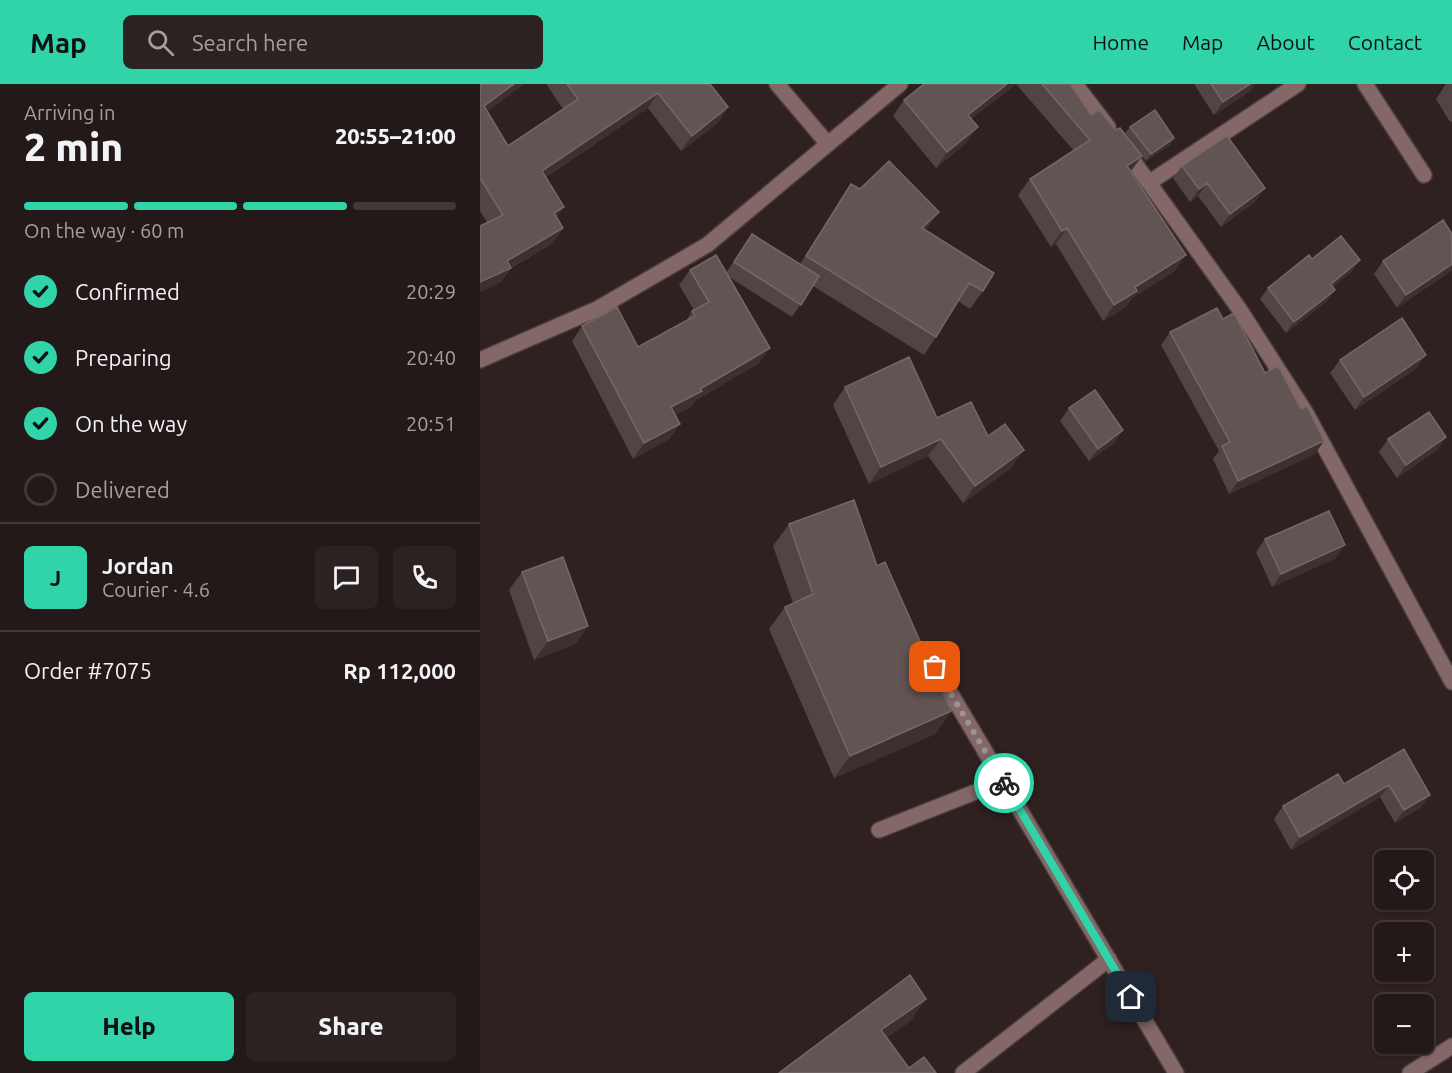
<!DOCTYPE html>
<html lang="en">
<head>
<meta charset="utf-8">
<style>
	:root { --surface:#241919; --page:#2c2222; --text:#f1f3f6; --muted:#a3a0a2; --line:#413838; --accent:#31d4a9 }
	body { margin:0; font-family:Ubuntu,sans-serif; background:var(--page); color:var(--text); height:100vh; display:flex; flex-direction:column; font-size:22px; white-space:nowrap }
	* { box-sizing:border-box; margin:0 }
	p { font-size:20px; color:var(--muted) }
	.icon { flex:none; width:33px; height:33px; fill:none; stroke:currentColor; stroke-width:2; stroke-linecap:round; stroke-linejoin:round }
	.map { position:relative; flex:1; overflow:hidden }
	.details { display:flex; flex-direction:column; background:var(--surface); width:480px }
	.details>* { flex:none }
	.controls { position:absolute; left:894px; top:766px; display:grid; gap:12px }
	.controls a { display:grid; place-items:center; width:60px; height:60px; border-radius:9px; background:var(--surface); box-shadow:0 2px 4px #0004,0 0 0 2px var(--line); font-size:30px }
	.pin { position:absolute; display:grid; place-items:center; width:51px; height:51px; color:#fff; margin:-26px; border-radius:12px; box-shadow:0 3px 9px #0006 }
	.courier { position:absolute; display:grid; place-items:center; width:60px; height:60px; margin:-30px; border:4px solid #31d4a9; border-radius:50%; background:#fff; color:#222; box-shadow:0 2px 8px #0007 }
	.headline em { font-style:normal; font-weight:800 }
	.headline div { display:flex; flex-direction:column-reverse }
	.headline { display:flex; align-items:center; justify-content:space-between; height:102px; padding:0 24px }
	h1 { font-size:39px; font-weight:800; line-height:45px }
	.bar { display:grid; grid-template-columns:repeat(4,1fr); gap:9px 6px; align-content:center; height:72px; padding:0 24px }
	.bar i { height:8px; border-radius:4px; background:var(--line) }
	.bar .selected { background:var(--accent) }
	.bar p { grid-column:span 4 }
	.line { display:flex; align-items:center; gap:15px; padding:0 24px; border-top:2px solid var(--line) }
	.line div { flex:1 }
	.round { display:grid; place-items:center; flex:none; width:63px; height:63px; border-radius:9px; background:var(--page) }
	ol { padding:0 24px; list-style:none }
	li { display:flex; align-items:center; gap:18px; height:66px }
	li p { margin-inline-start:auto }
	li .icon { padding:6px; border-radius:50%; background:var(--accent); color:#111; stroke-width:4 }
	li:last-child { color:var(--muted) }
	li i { width:33px; height:33px; border:3px solid var(--line); border-radius:50% }
	.primary-button { display:flex; gap:12px; margin-top:auto; padding:12px 24px }
	.primary-button a { flex:1; height:69px; border-radius:9px; background:var(--accent); color:#111; font-size:24px; font-weight:800; line-height:69px; text-align:center }
	.primary-button a+a { background:var(--page); color:var(--text) }
	header { display:flex; align-items:center; gap:36px; box-sizing:border-box; height:84px; padding:0 30px; background:var(--accent); color:#111 }
	header strong { font-size:28px }
	nav { display:flex; gap:33px; margin-inline-start:auto; font-size:21px }
	.search { width:420px; height:54px; background:var(--page); display:flex; align-items:center; gap:15px; box-sizing:border-box; padding:0 21px; border-radius:9px; color:var(--muted); font-size:22px }
	main { display:flex; flex:1; min-height:0 }
	.map>svg:first-child { display:block }
	.lines { fill:none; stroke-linecap:round; stroke-linejoin:round }
	.minor-casing { stroke:#4b3d3d; stroke-width:18 }
	.minor { stroke:#846767; stroke-width:15 }
	.wall { fill:#534444 }
	.shaded-wall { fill:#3f302f }
	.building { fill:#625453; stroke:#746766; stroke-width:1.5 }
	.done { stroke:#9e9393; stroke-width:6; stroke-dasharray:0 10.8 }
	.route { stroke:#31d4a9; stroke-width:8 }
</style>
</head>
<body>
<header>
<strong>Map</strong>
<div class="search"><svg class="icon" aria-label="search" viewBox="0 0 24 24"><circle cx="10" cy="10" r="6"/><path d="M15 15l6 6"/></svg>Search here</div>
<nav><a>Home</a><a>Map</a><a>About</a><a>Contact</a></nav>
</header>
<main>
<section class="details">
<div class="headline"><div><h1>2 min</h1><p>Arriving in</p></div><em>20:55–21:00</em></div>
<div class="bar"><i class="selected"></i><i class="selected"></i><i class="selected"></i><i></i><p>On the way · 60 m</p></div>
<ol>
<li><svg class="icon" aria-label="check" viewBox="0 0 24 24"><path d="M5 12l5 5 9-10"/></svg>Confirmed<p>20:29</p></li>
<li><svg class="icon" aria-label="check" viewBox="0 0 24 24"><path d="M5 12l5 5 9-10"/></svg>Preparing<p>20:40</p></li>
<li><svg class="icon" aria-label="check" viewBox="0 0 24 24"><path d="M5 12l5 5 9-10"/></svg>On the way<p>20:51</p></li>
<li><i></i>Delivered</li>
</ol>
<div class="line" style="height:108px"><b class="round" style="background:var(--accent);color:#111">J</b><div><b>Jordan</b><p>Courier · 4.6</p></div><a class="round"><svg class="icon" aria-label="chat" viewBox="0 0 24 24"><path d="M4 5h16v11H9l-5 4z"/></svg></a><a class="round"><svg class="icon" aria-label="phone" viewBox="0 0 24 24"><path d="M5 4h4l2 5-3 2q2 4 5 5l2-3 5 2v4C11 20 4 13 5 4z"/></svg></a></div>
<div class="line" style="height:78px"><div>Order #7075</div><b>Rp 112,000</b></div>
<div class="primary-button"><a>Help</a><a>Share</a></div>
</section>
<div class="map">
<svg width="972" height="989" viewBox="0 0 972 989">
	<rect width="100%" height="100%" fill="#302121"/>
	<g class="lines">
		<g class="minor-casing">
			<path id="minor" d="M297 0 347 59
				M595 0 628 43
				M885 0 944 91
				M644 64 760 226 826 329 972 598
				M670 98 818 0
				M0 276 117 225 227 161 420 0
				M455 583 696 989
				M399 746 523 697
				M483 989 629 875
				M930 989 972 962"/>
		</g>
		<use href="#minor" class="minor"/>
	</g>
	<path class="wall" d="M0 0H44L7 27 28 62 83 25 66 0H230L248 23 238 39 201 67 168 24 66 93 77 133 83 144 73 159 31 184 20 199 7 138 0 127Z
		M444 0H592L591 2 611 31 636 46 662 72 651 87 695 187 652 214 646 223 623 237 576 160 571 163 538 111 550 95 594 67 536 0 491 35 486 59 456 84 413 32 424 16Z
		M714 0H775L770 7 734 31Z
		M966 0H972V37L970 38 956 15Z
		M650 43 694 54 690 61 666 77 645 49Z
		M702 82 776 117 741 143 718 112 710 118 693 94Z
		M371 100 445 147 503 207 490 225 478 217 456 253 444 271 333 202 312 233 249 193 279 279 215 317 211 323 195 331 200 340 189 355 153 375 92 257 102 242 158 263 206 237 212 227 214 226 199 201 210 186 246 189 272 150 320 180 359 118Z
		M972 150 917 224 894 190 903 177Z
		M880 176 872 187 853 203 855 206 847 217 806 249 780 215 788 204Z
		M743 235 785 289 835 370 749 410 733 375 739 367 681 261 690 248Z
		M860 276 937 284 875 326 850 289Z
		M365 303 508 352 532 383 483 419 448 372 389 400 353 321Z
		M589 324 643 346 634 359 609 377 580 337Z
		M966 353 957 366 917 394 899 368 908 355Z
		M309 440 397 482 471 627 455 650 354 694 289 545 305 523 313 519 293 462Z
		M785 455 856 474 792 503 776 468Z
		M42 488 108 542 95 560 54 576 29 506Z
		M924 665 941 723 915 739 900 713 811 766 794 735 803 722 864 700Z"/>
	<path class="shaded-wall" d="M34 0H44L0 33 4 22Z
		M527 0H536L476 47 488 31Z
		M770 0H775L770 7 734 31 743 18Z
		M178 9 168 24 52 102 62 87Z
		M248 23 238 39 201 67 212 52Z
		M498 43 486 59 456 84 467 68Z
		M694 54 690 61 666 77 671 70Z
		M662 72 650 88 647 82Z
		M727 99 718 112 710 118 719 105Z
		M785 104 776 117 741 143 750 130Z
		M84 123 73 138 74 129Z
		M459 128 446 146 429 162 442 144Z
		M83 144 73 159 30 184 20 199 0 208V198L27 177Z
		M587 144 576 160 571 163 582 147Z
		M706 171 695 187 652 214 646 223 623 237 634 221 655 203Z
		M880 176 872 187 843 211 851 200Z
		M972 180V187L917 224 926 211Z
		M855 206 847 217 806 249 814 238Z
		M290 264 279 279 215 317 211 323 181 338 191 323Z
		M946 271 937 284 875 326 884 313Z
		M200 340 189 355 153 375 164 359Z
		M643 346 634 359 609 377 618 365Z
		M966 353 957 366 917 394 926 381Z
		M461 355 448 372 389 400 401 383Z
		M844 357 835 370 749 410 758 397Z
		M544 366 532 383 483 419 495 402Z
		M865 461 856 474 792 503 801 490Z
		M108 542 95 560 54 576 68 557Z
		M471 627 455 650 354 694 370 672Z
		M909 701 900 713 811 766 820 753Z
		M950 711 941 723 915 739 924 726Z
		M446 915 430 938 384 969 401 946Z"/>
	<path class="building" d="M0 0H34L4 22 28 62 98 15 87 0H230L248 23 212 52 178 9 62 87 84 123 74 129 83 144 27 177 31 184 0 198V142L23 131 0 94Z
		M444 0H527L488 31 498 43 467 68 424 16Z
		M562 0H590L611 31 619 26 636 46 640 44 662 72 647 82 706 171 655 203 657 207 634 221 587 144 582 147 550 95 610 56Z
		M731 0H770L743 18Z
		M675 26 694 54 671 70 650 43Z
		M747 52 785 104 750 130 727 99 719 105 702 82Z
		M409 77 459 128 442 144 514 189 503 207 489 199 456 253 326 172 371 100 380 105Z
		M963 136 972 150V180L926 211 903 177Z
		M272 150 339 192 321 221 254 178Z
		M861 152 880 176 851 200 855 206 814 238 788 204 829 171 832 175Z
		M236 171 290 264 220 305 222 307 191 323 200 340 164 359 102 242 137 223 158 263 215 232 212 227 229 218 210 186Z
		M737 224 743 235 754 229 785 289 798 282 821 325 827 322 844 357 758 397 742 362 750 358 690 248Z
		M922 234 946 271 884 313 860 276Z
		M429 273 457 334 491 318 508 352 525 340 544 366 495 402 461 355 401 383 365 303Z
		M615 306 643 346 618 365 589 324Z
		M949 328 966 353 926 381 908 355Z
		M374 416 397 482 405 478 471 627 370 672 305 523 333 510 309 440Z
		M849 427 865 461 801 490 785 455Z
		M83 473 108 542 68 557 42 488Z
		M924 665 950 711 924 726 909 701 820 753 803 722 858 690 864 700Z
		M430 891 446 915 401 946 429 984 444 973 456 989H299Z"/>
	<g class="lines">
		<path class="done" d="M455 583 524 699"/>
		<path class="route" d="M524 699 651 913"/>
	</g>
</svg>
<div class="controls">
<a><svg class="icon" aria-label="locate" viewBox="0 0 24 24"><circle cx="12" cy="12" r="6"/><path d="M12 2v4M12 18v4M2 12h4M18 12h4"/></svg></a>
<a>+</a>
<a>−</a>
</div>
<div class="pin" style="left:455px;top:583px;background:#ea580c"><svg class="icon" aria-label="bag" viewBox="0 0 24 24"><path d="M5 8h14l-1 12H6zM9 8a3 3 0 0 1 6 0"/></svg></div>
<div class="pin" style="left:651px;top:913px;background:#1f2937"><svg class="icon" aria-label="home" viewBox="0 0 24 24"><path d="M3 11l9-7 9 7M6 9v11h12V9"/></svg></div>
<div class="courier" style="left:524px;top:699px"><svg class="icon" aria-label="bike" viewBox="0 0 24 24"><circle cx="6" cy="16" r="4"/><circle cx="18" cy="16" r="4"/><path d="M6 16l4-8h5l3 8M10 8l3 8H6M13 5h3"/></svg></div>
</div>
</main>
</body>
</html>
